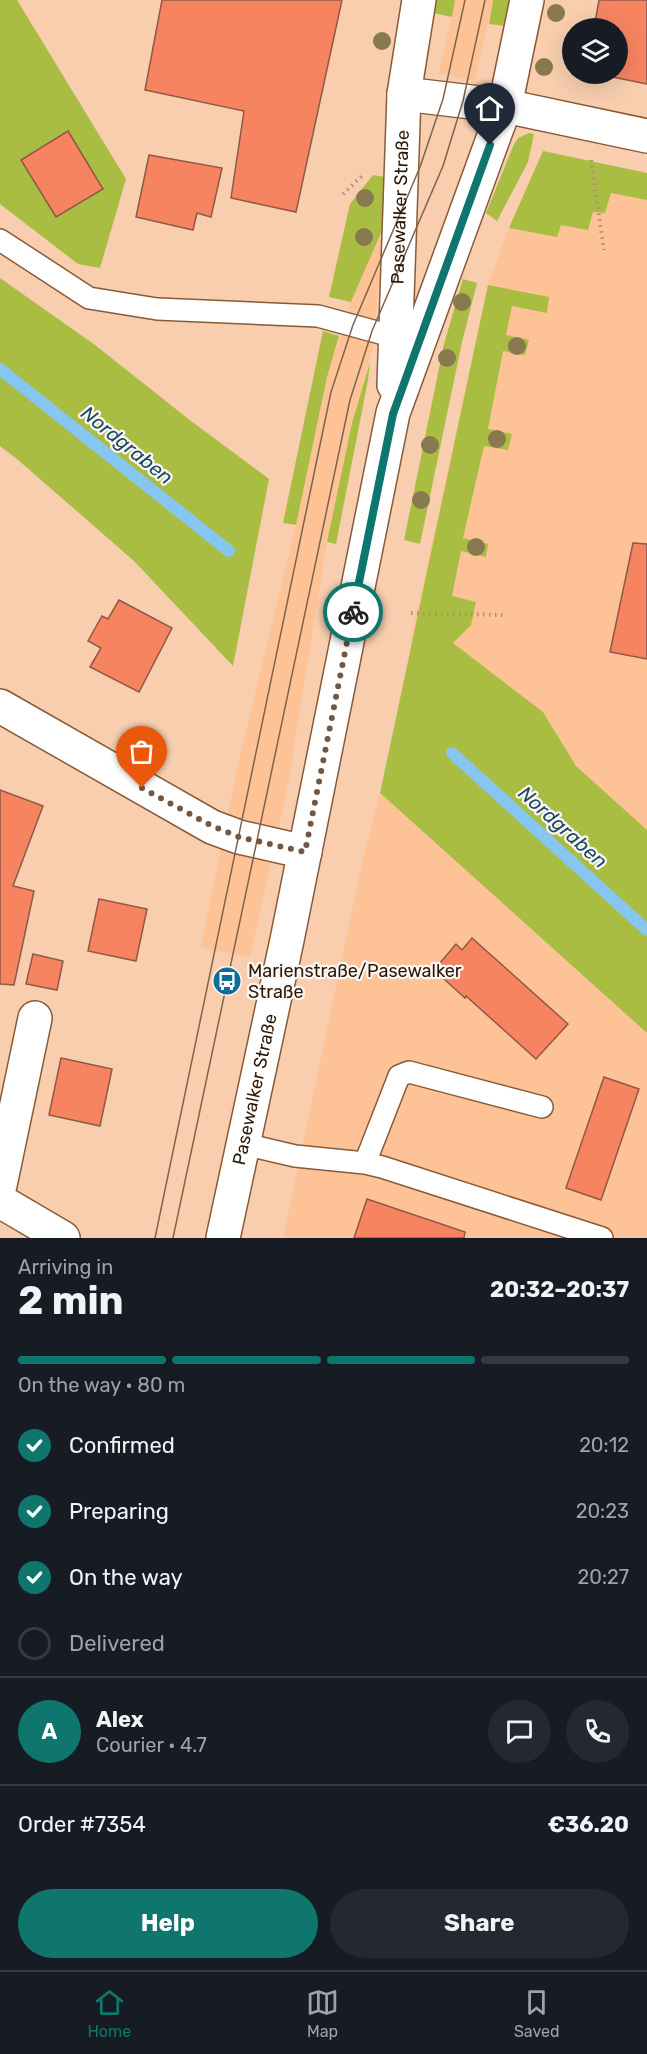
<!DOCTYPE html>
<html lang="en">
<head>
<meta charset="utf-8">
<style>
	:root { --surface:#171b24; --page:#242831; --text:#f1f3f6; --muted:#9ea1a6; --line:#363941; --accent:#0f766e }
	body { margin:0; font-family:Rubik,sans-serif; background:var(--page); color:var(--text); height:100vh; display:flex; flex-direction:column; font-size:22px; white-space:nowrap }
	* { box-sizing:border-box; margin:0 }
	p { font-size:20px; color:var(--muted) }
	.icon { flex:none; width:33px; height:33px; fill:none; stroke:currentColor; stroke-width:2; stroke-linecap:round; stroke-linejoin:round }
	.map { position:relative; height:1238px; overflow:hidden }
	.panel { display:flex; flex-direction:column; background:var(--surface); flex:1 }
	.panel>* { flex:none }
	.controls { position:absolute; left:562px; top:18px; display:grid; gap:12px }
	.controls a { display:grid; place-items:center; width:66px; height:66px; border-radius:50%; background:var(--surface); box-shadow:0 6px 24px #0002; font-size:30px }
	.pin { position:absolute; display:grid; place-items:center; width:51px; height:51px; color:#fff; margin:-62px -26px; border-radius:50% 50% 50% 0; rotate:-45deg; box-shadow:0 0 6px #0007 }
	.pin .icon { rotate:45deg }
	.courier { position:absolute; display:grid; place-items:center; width:60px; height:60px; margin:-30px; border:4px solid #0f766e; border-radius:50%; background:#fff; color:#222; box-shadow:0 2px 8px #0007 }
	.summary em { font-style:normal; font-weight:700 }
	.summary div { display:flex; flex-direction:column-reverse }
	.summary { display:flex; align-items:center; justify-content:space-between; height:102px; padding:0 18px }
	h1 { font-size:39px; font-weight:700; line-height:45px }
	.bar { display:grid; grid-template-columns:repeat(4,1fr); gap:9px 6px; align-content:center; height:72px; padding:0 18px }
	.bar i { height:8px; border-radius:4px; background:var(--line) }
	.bar .active { background:var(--accent) }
	.bar p { grid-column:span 4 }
	.line { display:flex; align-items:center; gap:15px; padding:0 18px; border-top:2px solid var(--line) }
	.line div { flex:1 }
	.round { display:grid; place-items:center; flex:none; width:63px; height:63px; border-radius:32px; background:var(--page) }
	ol { padding:0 18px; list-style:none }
	li { display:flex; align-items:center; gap:18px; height:66px }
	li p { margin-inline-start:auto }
	li .icon { padding:6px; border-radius:50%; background:var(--accent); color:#fff; stroke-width:4 }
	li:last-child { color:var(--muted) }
	li i { width:33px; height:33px; border:3px solid var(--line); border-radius:50% }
	.primary-button { display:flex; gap:12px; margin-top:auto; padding:12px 18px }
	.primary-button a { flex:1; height:69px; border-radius:36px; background:var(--accent); color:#fff; font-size:24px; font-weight:700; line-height:69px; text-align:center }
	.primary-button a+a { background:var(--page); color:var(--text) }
	.tab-bar { display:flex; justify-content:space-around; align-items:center; height:84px; border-top:2px solid var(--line); background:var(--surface); font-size:16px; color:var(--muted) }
	.tab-bar a { display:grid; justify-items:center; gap:3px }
	.tab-bar .active { color:var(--accent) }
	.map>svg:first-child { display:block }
	.built { fill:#fdc296 }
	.green { fill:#a9bd43 }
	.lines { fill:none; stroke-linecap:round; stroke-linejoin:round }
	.stream { stroke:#86c6f0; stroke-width:12 }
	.building { fill:#f68461; stroke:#905847; stroke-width:1.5 }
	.service-casing { stroke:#885a36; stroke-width:24 }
	.minor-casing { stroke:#885a36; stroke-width:36 }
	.tertiary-casing { stroke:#885a36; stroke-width:36 }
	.secondary-casing { stroke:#885a36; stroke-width:36 }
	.path { stroke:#b08e74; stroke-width:4; stroke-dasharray:1.5 4.5; stroke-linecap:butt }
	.service { stroke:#fff; stroke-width:21 }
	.minor { stroke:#fff; stroke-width:33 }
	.tertiary { stroke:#fff; stroke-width:33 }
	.secondary { stroke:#fff; stroke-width:33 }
	.tram { stroke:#7f634d; stroke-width:1.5 }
	.tree { fill:#88794f }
	.done { stroke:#725742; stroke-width:6; stroke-dasharray:0 10.8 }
	.route { stroke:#0f766e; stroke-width:8 }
	.labels { text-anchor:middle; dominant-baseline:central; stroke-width:4.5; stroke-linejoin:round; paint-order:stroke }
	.street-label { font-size:18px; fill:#2a1708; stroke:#fdf7f3 }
	.poi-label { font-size:18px; fill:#2a1708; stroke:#fdf7f3; text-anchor:start }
	.water-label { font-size:20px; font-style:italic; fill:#1a4b68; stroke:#fdf7f3 }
</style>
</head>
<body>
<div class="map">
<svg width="647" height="1238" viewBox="0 0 647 1238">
	<rect width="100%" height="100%" fill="#f8ceaf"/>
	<path class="built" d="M455 0H493L475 81 439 73Z
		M543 151 647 173V830L576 766 543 712 475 660 411 640 488 285 509 228Z
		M384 226 373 347 352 423 326 547 288 785 250 958 201 947 239 760 296 525 327 377 351 302Z
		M380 793 647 1033V1238H283L362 863Z"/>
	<path class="green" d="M0 0H17L126 179 100 268 78 264 0 204Z
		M437 0H455L452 17 434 13Z
		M493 0H511L505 26 489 24Z
		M529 133 534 134 528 162 497 221 486 213 514 144 518 138Z
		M543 151 647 173V200L611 193 605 213 593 212 588 230 561 225 557 237 509 228Z
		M373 175 385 177 384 226 351 302 329 297 350 204Z
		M0 278 95 345 191 421 269 479 233 666 134 561 17 459 0 446Z
		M463 279 477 283 462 342 420 544 404 540 444 344Z
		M488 285 549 297 547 313 512 306 506 335 529 340 525 355 503 351 488 429 512 434 508 450 484 446 463 538 488 544 486 557 461 551 452 596 476 602 471 625 453 643 543 712 576 766 647 830V1033L380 793Z
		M323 331 339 336 327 377 296 525 283 523Z
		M370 362 368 380 336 544 327 542 352 423Z"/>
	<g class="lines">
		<path class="stream" d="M0 369 229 551
			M452 753 647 930"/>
	</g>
	<path class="building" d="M162 0H342L296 212 231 198 244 111 145 90Z
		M599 0H647V84L598 74H618V28H594Z
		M68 131 103 189 56 217 21 160Z
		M149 155 222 168 211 217 197 213 193 230 136 217Z
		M633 543 647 544V659L610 652Z
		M119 600 172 628 139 692 90 667 101 648 88 641 102 616 108 619Z
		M0 790 43 806 13 886 34 891 14 985 0 984Z
		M99 899 147 909 136 961 88 951Z
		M472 938 568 1024 536 1059 466 996 465 998 434 970 456 944 462 950Z
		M33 954 63 961 57 990 26 984Z
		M61 1058 112 1069 100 1126 49 1115Z
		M604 1077 639 1089 601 1200 566 1188Z
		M367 1199 465 1232 464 1238H354Z"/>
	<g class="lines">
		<g class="service-casing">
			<path id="service" d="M0 240 89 298 157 309 318 316 395 337
				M244 1144 295 1156 365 1163 382 1167 602 1238
				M365 1163 399 1076 409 1072 542 1107"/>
		</g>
		<g class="minor-casing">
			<path id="minor" d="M505 106 647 136
				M0 1185 35 1018
				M0 1201 63 1238"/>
		</g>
		<g class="tertiary-casing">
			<path id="tertiary" d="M0 706 212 827 239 837 305 852"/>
		</g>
		<g class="secondary-casing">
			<g id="secondary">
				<path d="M404 94 505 106"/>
				<path id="s1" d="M394 385 404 94 419 0"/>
				<path id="s2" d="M223 1238 287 940 393 413 505 106 527 0"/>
			</g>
		</g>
		<path class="path" d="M591 160 604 250
			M343 194 364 174
			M411 613 503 615"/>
		<use href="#service" class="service"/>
		<use href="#minor" class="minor"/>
		<use href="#tertiary" class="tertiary"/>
		<use href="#secondary" class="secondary"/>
		<path class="tram" d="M155 1238 331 392 353 325 420 167 443 99 465 0
			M173 1238 350 400 372 331 443 166 463 101 485 0"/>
	</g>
	<g class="tree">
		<circle cx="556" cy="13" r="9"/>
		<circle cx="382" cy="41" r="9"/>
		<circle cx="544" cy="67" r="9"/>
		<circle cx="365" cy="198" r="9"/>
		<circle cx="364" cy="237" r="9"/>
		<circle cx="462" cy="302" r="9"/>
		<circle cx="517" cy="346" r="9"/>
		<circle cx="447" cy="358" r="9"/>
		<circle cx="497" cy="439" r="9"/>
		<circle cx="430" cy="445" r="9"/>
		<circle cx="421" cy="500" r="9"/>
		<circle cx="476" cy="547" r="9"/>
	</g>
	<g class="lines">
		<path class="done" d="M142 788 212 826 239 837 305 852 353 612"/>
		<path class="route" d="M353 612 393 414 490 145"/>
	</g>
	<defs>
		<g id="bus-disc" transform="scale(1.5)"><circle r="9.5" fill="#0e6d9b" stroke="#fdf7f3"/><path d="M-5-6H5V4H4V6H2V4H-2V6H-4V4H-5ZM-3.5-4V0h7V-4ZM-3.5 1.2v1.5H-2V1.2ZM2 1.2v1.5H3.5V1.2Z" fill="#fff"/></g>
	</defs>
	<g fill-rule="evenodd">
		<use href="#bus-disc" x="227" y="981"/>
	</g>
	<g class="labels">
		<g class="street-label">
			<text stroke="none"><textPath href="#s1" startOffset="178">Pasewalker Straße</textPath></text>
			<text stroke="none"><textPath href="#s2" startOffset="152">Pasewalker Straße</textPath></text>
		</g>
		<g class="poi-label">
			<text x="248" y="971">Marienstraße/Pasewalker<tspan x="248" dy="21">Straße</tspan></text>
		</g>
		<g class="water-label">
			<text transform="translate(127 445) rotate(39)">Nordgraben</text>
			<text transform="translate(563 827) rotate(42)">Nordgraben</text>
		</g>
	</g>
</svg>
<div class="controls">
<a><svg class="icon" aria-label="layers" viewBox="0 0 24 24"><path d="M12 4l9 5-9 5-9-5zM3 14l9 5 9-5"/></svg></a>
</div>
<div class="pin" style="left:142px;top:788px;background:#ea580c"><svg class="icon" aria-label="bag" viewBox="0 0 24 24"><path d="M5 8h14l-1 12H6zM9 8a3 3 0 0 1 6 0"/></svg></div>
<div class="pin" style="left:490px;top:145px;background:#1f2937"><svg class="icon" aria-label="home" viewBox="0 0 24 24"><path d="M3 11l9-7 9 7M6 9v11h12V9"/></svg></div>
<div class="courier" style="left:353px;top:612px"><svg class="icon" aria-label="bike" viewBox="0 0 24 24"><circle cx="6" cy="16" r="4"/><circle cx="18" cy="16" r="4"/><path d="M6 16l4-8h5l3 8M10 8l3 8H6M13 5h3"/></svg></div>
</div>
<section class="panel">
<div class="summary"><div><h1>2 min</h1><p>Arriving in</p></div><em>20:32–20:37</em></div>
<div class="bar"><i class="active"></i><i class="active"></i><i class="active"></i><i></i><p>On the way · 80 m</p></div>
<ol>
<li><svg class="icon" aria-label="check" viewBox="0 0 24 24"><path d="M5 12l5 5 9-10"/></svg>Confirmed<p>20:12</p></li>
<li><svg class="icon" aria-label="check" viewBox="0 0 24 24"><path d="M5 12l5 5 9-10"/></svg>Preparing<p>20:23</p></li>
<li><svg class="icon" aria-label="check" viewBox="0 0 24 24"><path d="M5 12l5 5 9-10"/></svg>On the way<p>20:27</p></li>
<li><i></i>Delivered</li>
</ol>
<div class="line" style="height:108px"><b class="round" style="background:var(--accent);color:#fff">A</b><div><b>Alex</b><p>Courier · 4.7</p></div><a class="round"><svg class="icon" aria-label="chat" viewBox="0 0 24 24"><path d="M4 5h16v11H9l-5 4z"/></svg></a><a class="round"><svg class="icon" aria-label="phone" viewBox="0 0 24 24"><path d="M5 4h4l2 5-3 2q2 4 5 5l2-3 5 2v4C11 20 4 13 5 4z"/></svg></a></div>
<div class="line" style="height:78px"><div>Order #7354</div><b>€36.20</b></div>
<div class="primary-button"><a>Help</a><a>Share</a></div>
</section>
<nav class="tab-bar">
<a class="active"><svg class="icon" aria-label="home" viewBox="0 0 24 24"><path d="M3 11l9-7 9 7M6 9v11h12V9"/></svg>Home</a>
<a><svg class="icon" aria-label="map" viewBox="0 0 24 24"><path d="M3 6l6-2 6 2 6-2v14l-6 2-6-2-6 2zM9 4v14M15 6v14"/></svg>Map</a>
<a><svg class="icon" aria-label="saved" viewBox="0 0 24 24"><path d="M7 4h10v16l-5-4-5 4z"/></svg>Saved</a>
</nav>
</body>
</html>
